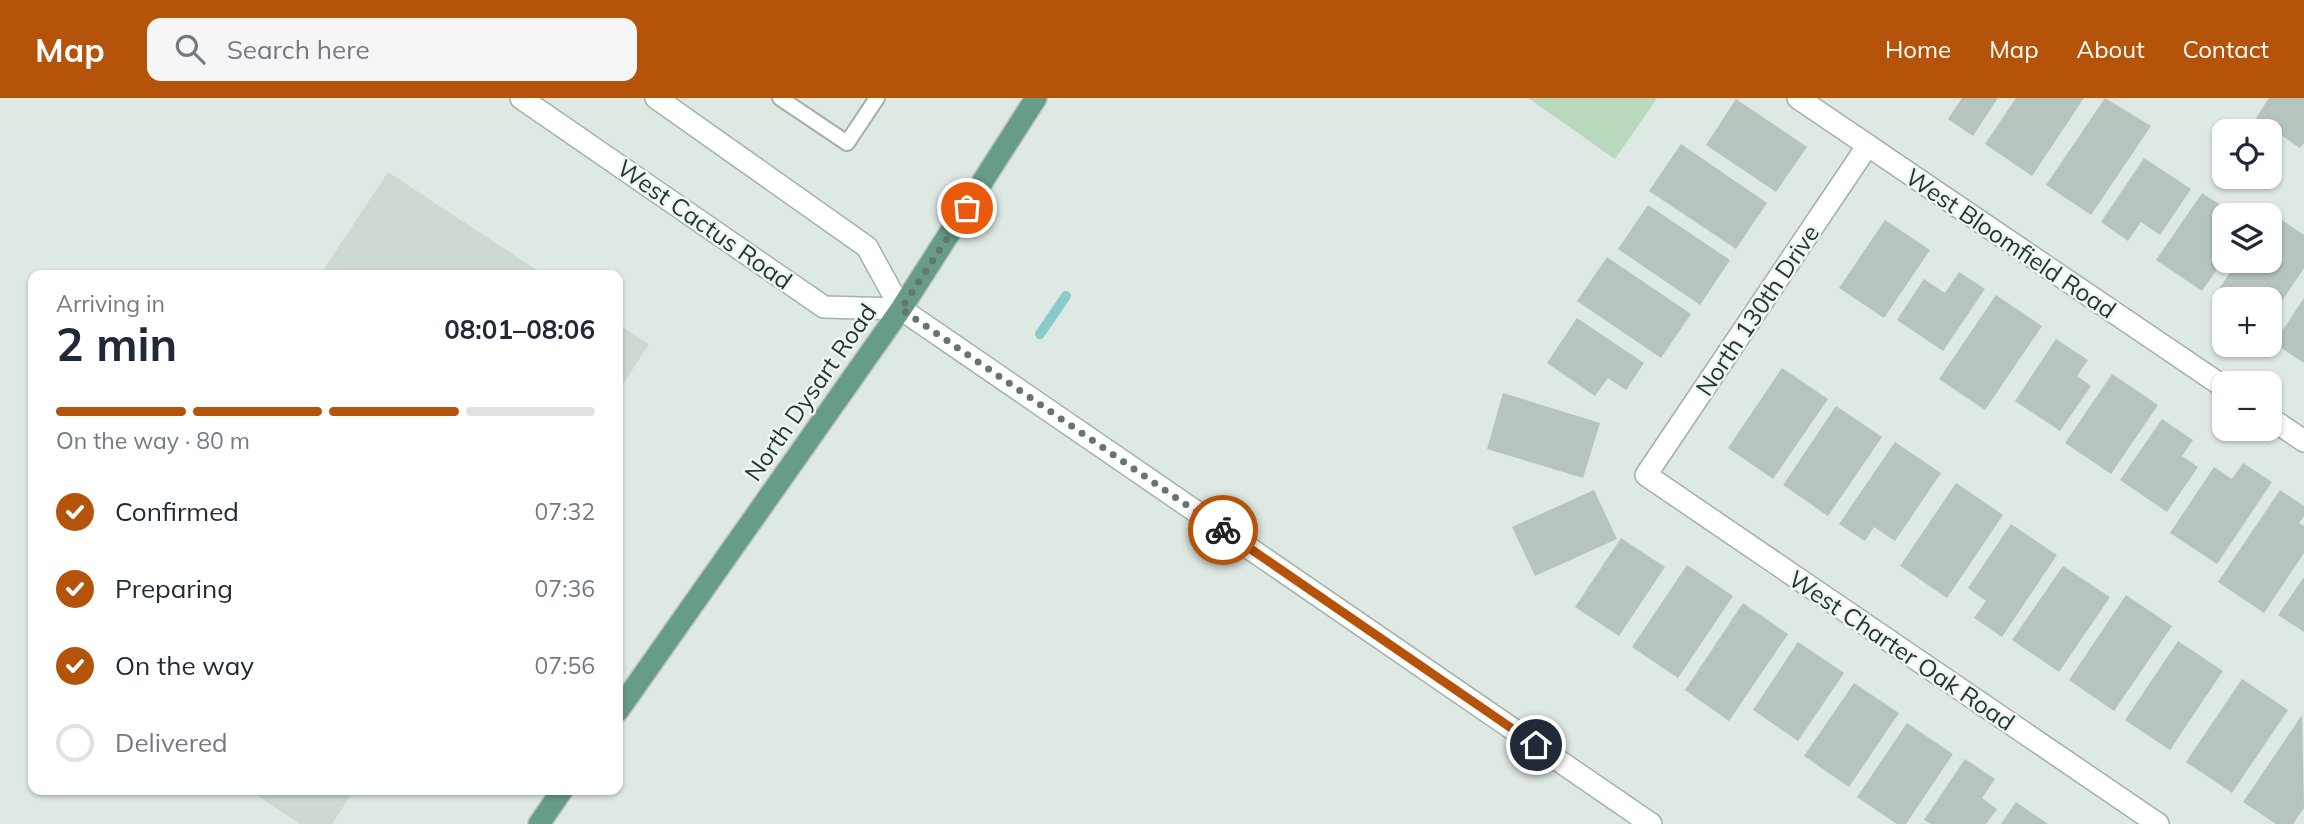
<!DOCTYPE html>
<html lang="en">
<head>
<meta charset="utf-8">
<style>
	:root { --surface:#fff; --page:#f6f6f7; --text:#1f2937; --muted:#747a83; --line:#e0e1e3; --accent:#b45309 }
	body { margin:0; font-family:Mulish,sans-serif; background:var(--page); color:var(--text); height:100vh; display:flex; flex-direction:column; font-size:26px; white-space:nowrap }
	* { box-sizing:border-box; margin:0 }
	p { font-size:23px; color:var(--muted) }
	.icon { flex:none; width:38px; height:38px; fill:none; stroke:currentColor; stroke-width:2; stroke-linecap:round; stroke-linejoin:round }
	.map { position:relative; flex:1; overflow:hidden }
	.panel { position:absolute; left:28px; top:172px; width:595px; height:525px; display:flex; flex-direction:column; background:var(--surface); border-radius:14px; box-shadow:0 2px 5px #0004 }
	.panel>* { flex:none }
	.controls { position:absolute; left:2212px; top:21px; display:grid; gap:14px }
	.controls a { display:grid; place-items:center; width:70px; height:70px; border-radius:14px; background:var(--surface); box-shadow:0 2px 5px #0004; font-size:35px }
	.pin { position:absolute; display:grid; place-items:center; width:60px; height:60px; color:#fff; margin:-30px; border:4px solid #fff; border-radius:50%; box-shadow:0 2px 7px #0007 }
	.courier { position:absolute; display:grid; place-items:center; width:70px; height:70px; margin:-35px; border:5px solid #b45309; border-radius:50%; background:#fff; color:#222; box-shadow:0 2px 9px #0007 }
	.head em { font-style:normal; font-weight:700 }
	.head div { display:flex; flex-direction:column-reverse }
	.head { display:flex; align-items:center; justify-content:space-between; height:119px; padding:0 28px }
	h1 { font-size:46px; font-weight:700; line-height:52px }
	.bar { display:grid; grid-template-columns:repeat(4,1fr); gap:10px 7px; align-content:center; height:84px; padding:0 28px }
	.bar i { height:9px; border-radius:5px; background:var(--line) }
	.bar .current { background:var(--accent) }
	.bar p { grid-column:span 4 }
	ol { padding:0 28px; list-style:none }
	li { display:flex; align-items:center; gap:21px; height:77px }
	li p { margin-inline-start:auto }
	li .icon { padding:7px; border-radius:50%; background:var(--accent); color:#fff; stroke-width:4 }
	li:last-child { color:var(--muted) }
	li i { width:38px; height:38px; border:4px solid var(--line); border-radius:50% }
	header { display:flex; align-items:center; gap:42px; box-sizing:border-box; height:98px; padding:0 35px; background:var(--accent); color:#fff }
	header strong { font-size:33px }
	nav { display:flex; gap:38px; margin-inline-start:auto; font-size:24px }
	.search { width:490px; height:63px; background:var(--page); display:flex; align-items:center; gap:18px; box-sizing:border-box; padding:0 24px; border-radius:14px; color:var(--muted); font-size:26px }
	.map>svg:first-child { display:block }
	.built { fill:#ced9d2 }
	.green { fill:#b9d9be }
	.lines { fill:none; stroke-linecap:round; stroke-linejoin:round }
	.stream { stroke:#8bcacb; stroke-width:10 }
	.building { fill:#b5c4bc }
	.service-casing { stroke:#a3b0aa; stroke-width:18 }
	.minor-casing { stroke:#a3b0aa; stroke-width:24 }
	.secondary-casing { stroke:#a0b4aa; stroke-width:24 }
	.primary-casing { stroke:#bdc3c1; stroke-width:24 }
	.service { stroke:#fff; stroke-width:14 }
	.minor { stroke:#fff; stroke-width:21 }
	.secondary { stroke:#fff; stroke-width:21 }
	.primary { stroke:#679c87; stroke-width:21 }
	.done { stroke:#64766e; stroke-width:7; stroke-dasharray:0 12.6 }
	.route { stroke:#b45309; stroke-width:9 }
	.labels { text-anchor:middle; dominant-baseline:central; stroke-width:5; stroke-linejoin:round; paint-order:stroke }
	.street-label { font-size:24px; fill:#22382f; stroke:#eff6f2 }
</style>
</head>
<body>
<header>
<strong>Map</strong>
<div class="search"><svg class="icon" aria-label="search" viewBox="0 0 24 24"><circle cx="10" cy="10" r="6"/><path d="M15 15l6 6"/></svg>Search here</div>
<nav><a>Home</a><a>Map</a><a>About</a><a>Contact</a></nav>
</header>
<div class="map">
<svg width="2304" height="726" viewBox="0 0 2304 726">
	<rect width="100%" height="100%" fill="#dfe9e4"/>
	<path class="built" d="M388 74 544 177H320Z
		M618 226 649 246 618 294Z
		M247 691H355L332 726H300Z"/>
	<path class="green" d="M1528 0H1657L1615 61Z"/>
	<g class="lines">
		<path class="stream" d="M1040 236 1066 198"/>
	</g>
	<path class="building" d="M1962 0H1998L1973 38 1948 21Z
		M2016 0H2084L2032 78 1985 46Z
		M2105 0 2151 28 2091 117 2046 87Z
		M2269 0H2304V45L2300 50 2256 20Z
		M1736 1 1807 49 1776 94 1706 47Z
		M1681 46 1767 105 1736 151 1649 93Z
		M2144 60 2191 91 2160 137 2141 124 2128 143 2101 124Z
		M2202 95 2236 117H2224V161L2202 193 2156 162Z
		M1648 107 1730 162 1700 207 1618 151Z
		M2270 114 2304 137V170L2270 221V201H2224V210L2212 201 2238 163H2270Z
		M1885 122 1930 152 1884 220 1839 190Z
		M1607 159 1691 216 1661 260 1577 203Z
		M1959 174 1985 191 1943 253 1897 222 1924 181 1945 195Z
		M1996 197 2042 228 1985 312 1939 281Z
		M2304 200V265L2274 245Z
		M1577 220 1644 265 1626 292 1608 280 1595 298 1547 265Z
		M2056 241 2088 262 2077 278 2091 288 2060 333 2015 303Z
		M1782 270 1828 301 1773 381 1728 350Z
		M2112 276 2158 307 2111 376 2065 345Z
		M1503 295 1600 325 1583 380 1487 351Z
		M1836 308 1882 339 1828 418 1783 387Z
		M2162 321 2193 342 2182 358 2198 369 2167 414 2120 382Z
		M1895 344 1941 375 1895 443 1874 429 1865 443 1839 426Z
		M2243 365 2272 384 2217 466 2170 435 2214 369 2232 381Z
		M1956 385 2003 417 1947 500 1900 468Z
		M1594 392 1617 441 1535 478 1512 429Z
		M2280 392 2304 408V418L2299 425 2304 428V455L2264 515 2218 484Z
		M2011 426 2057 457 2002 539 1974 520 1986 503 1968 490Z
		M1621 440 1665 469 1619 538 1575 509Z
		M1687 467 1733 498 1678 580 1632 549Z
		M2063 468 2110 499 2059 574 2012 542Z
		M2304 479V534L2278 517Z
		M2126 497 2172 528 2114 613 2069 582Z
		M1743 505 1788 536 1729 623 1685 592Z
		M2178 543 2223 573 2170 652 2125 622Z
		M1798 544 1844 575 1798 643 1753 612Z
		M2242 581 2288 612 2232 695 2186 664Z
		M1854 585 1899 615 1849 689 1804 658Z
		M2302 617 2304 710 2293 726H2276L2243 704Z
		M1907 625 1953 656 1906 726H1897L1857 699Z
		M1965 661 1995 681 1982 700 1997 711 1986 726H1931L1924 722Z
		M2016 704 2048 726H2001Z"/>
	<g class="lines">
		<g class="service-casing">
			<path id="service" d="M780 0 847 45 877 0"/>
		</g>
		<g class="minor-casing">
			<path id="minor" d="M1798 0 2224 289
				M1868 47 1646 377 2158 726
				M2270 320 2304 343"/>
		</g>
		<g class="secondary-casing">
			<path id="secondary" d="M521 0 824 209 901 211
				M656 0 867 149 901 211 1651 726"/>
		</g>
		<g class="primary-casing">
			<path id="primary" d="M618 613 901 211 1036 0
				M539 726 563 691"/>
		</g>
		<use href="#service" class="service"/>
		<use href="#minor" class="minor"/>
		<use href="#secondary" class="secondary"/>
		<use href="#primary" class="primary"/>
	</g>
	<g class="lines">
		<path class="done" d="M967 110 901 211 1223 432"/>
		<path class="route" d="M1223 432 1536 647"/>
	</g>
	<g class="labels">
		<g class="street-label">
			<text transform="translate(705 126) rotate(35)">West Cactus Road</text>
			<text transform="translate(2011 145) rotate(34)">West Bloomfield Road</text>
			<text transform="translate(1757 212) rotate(-56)">North 130th Drive</text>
			<text transform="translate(810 294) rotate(-55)">North Dysart Road</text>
			<text transform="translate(1902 552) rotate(34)">West Charter Oak Road</text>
		</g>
	</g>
</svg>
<div class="controls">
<a><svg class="icon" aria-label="locate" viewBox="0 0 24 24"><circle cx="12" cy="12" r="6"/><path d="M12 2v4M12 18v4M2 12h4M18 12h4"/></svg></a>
<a><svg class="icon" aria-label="layers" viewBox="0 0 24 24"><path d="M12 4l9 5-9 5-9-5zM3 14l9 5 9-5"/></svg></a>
<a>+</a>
<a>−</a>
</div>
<div class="pin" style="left:967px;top:110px;background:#ea580c"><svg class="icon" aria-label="bag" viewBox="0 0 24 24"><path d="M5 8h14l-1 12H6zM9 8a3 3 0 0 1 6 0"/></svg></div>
<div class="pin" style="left:1536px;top:647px;background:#1f2937"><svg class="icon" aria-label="home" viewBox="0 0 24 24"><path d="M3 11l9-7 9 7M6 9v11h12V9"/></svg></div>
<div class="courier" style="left:1223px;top:432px"><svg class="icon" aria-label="bike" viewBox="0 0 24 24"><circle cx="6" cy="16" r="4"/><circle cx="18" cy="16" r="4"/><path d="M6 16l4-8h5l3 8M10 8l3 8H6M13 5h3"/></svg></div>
<section class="panel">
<div class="head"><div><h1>2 min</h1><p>Arriving in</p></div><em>08:01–08:06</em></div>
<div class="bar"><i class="current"></i><i class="current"></i><i class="current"></i><i></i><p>On the way · 80 m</p></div>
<ol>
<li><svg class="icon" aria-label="check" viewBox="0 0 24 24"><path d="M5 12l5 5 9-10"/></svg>Confirmed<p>07:32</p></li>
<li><svg class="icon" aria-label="check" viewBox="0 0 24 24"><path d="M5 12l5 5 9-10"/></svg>Preparing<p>07:36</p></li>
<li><svg class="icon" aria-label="check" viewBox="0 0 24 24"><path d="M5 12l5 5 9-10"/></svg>On the way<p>07:56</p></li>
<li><i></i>Delivered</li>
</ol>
</section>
</div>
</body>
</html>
